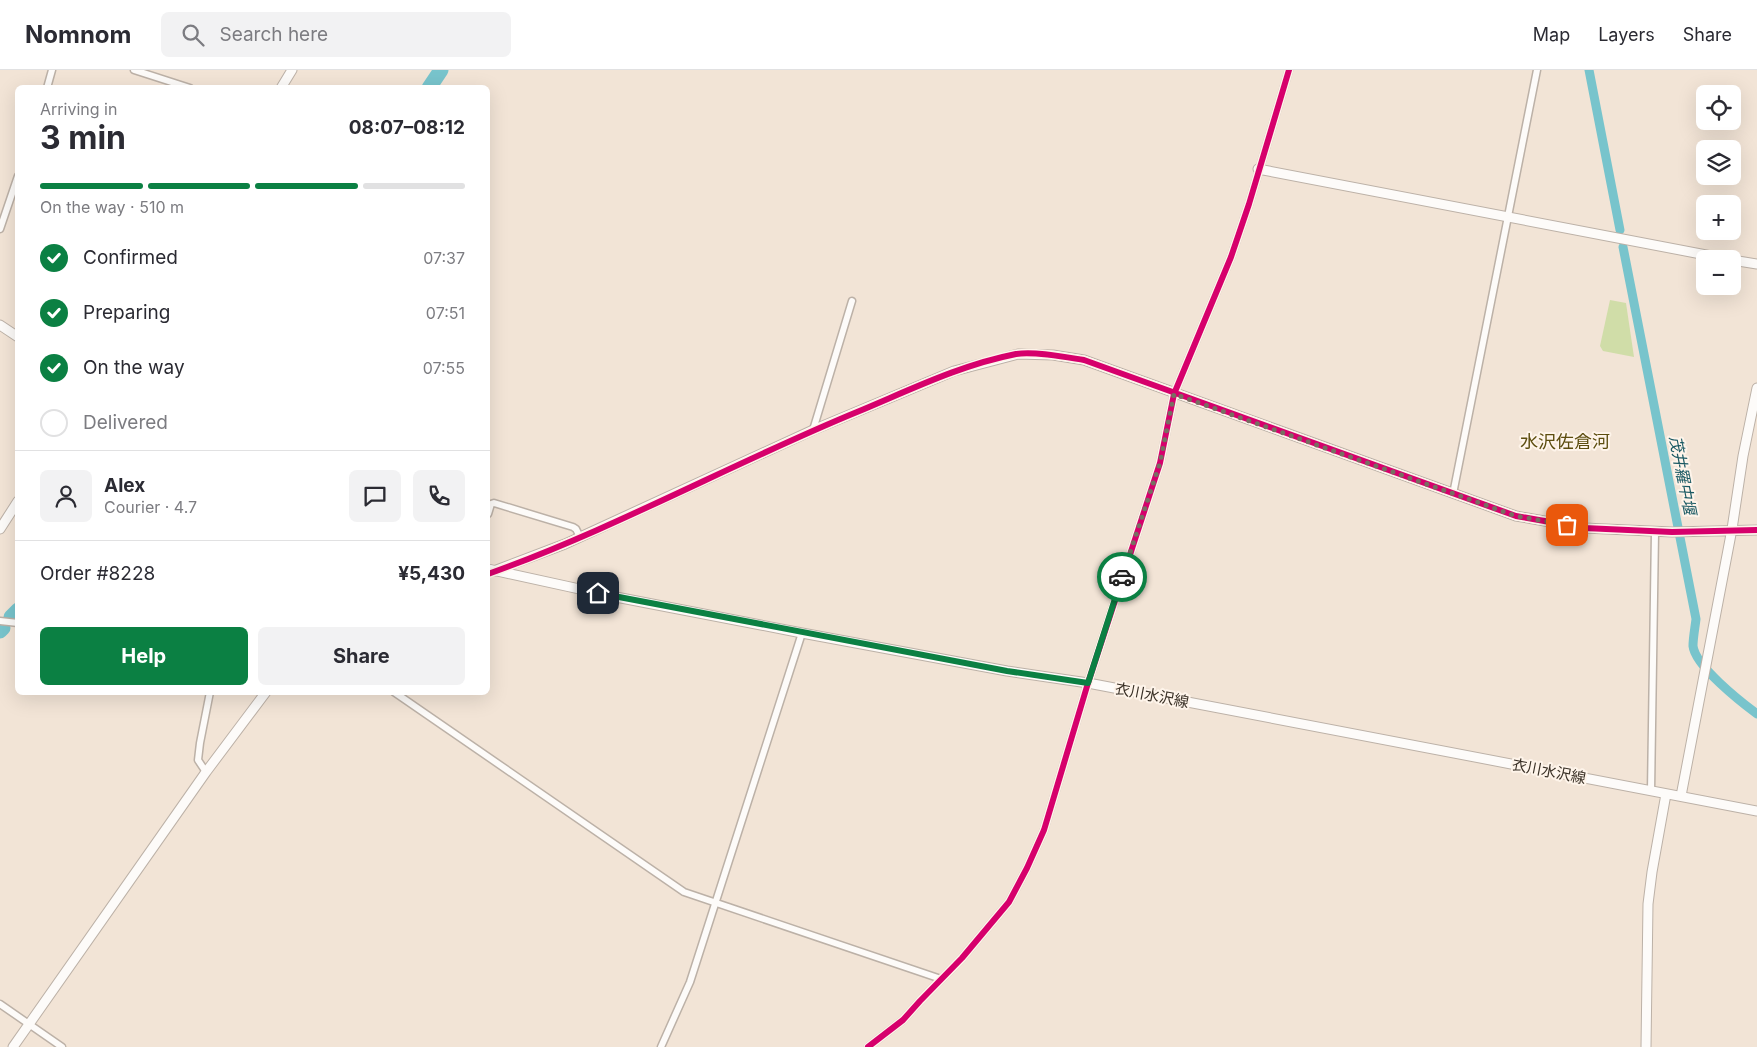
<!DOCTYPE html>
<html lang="en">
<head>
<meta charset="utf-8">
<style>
	:root { --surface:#fff; --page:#f2f2f3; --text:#2b2b33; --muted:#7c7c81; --line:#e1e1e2; --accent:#0b8043 }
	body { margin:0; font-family:Inter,"Noto Sans JP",sans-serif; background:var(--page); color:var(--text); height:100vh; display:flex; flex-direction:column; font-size:19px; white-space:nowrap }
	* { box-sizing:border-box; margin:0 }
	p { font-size:16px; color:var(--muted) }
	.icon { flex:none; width:28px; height:28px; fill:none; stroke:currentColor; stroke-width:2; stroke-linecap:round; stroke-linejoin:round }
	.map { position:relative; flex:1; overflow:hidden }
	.sheet { position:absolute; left:15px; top:15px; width:475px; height:610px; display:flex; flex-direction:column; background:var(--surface); border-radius:8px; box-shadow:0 5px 20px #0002 }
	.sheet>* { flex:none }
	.controls { position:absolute; left:1696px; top:15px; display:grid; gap:10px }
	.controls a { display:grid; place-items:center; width:45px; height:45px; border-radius:8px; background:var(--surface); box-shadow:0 5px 20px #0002; font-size:25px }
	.pin { position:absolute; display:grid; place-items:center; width:42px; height:42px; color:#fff; margin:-21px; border-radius:10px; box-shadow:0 2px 8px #0006 }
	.courier { position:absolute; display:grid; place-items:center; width:50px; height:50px; margin:-25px; border:4px solid #0b8043; border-radius:50%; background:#fff; color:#222; box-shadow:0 1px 6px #0007 }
	.head em { font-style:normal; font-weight:700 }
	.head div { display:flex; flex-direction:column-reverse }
	.head { display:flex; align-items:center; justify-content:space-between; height:85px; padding:0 25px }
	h1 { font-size:32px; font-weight:700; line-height:38px }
	.bar { display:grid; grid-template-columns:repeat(4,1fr); gap:8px 5px; align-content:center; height:60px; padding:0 25px }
	.bar i { height:6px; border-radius:4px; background:var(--line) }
	.bar .active { background:var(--accent) }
	.bar p { grid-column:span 4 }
	.line { display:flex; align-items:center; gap:12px; padding:0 25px; border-top:1px solid var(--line) }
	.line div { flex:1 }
	.round { display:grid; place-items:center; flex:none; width:52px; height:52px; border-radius:8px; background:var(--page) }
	ol { padding:0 25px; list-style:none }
	li { display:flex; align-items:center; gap:15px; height:55px }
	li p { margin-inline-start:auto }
	li .icon { padding:5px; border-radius:50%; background:var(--accent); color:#fff; stroke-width:4 }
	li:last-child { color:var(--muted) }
	li i { width:28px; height:28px; border:2px solid var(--line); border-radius:50% }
	.primary-button { display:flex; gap:10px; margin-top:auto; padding:10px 25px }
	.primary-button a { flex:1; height:58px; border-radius:8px; background:var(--accent); color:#fff; font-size:20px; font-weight:700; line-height:58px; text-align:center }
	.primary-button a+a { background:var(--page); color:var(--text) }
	header { display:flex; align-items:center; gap:30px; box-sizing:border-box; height:70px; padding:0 25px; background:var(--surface); border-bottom:1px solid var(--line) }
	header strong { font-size:24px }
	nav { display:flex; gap:28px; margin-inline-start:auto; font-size:18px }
	.search { width:350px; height:45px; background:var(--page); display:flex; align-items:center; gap:12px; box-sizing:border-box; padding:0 18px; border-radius:8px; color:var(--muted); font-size:19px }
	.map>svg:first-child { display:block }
	.green { fill:#d0dda8 }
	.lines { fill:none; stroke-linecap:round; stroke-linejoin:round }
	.canal { stroke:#78c4cc; stroke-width:9 }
	.river { stroke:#78c4cc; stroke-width:15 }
	.street-casing { stroke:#bcb1a7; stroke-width:9 }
	.secondary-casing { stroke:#bcb1a7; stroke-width:11 }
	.street { stroke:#fdfbf9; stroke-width:6 }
	.secondary { stroke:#fdfbf9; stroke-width:9 }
	.cycleway-casing { stroke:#fef4ea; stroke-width:9 }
	.cycleway { stroke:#d6006c; stroke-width:6 }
	.done { stroke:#786e62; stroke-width:5; stroke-dasharray:0 9 }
	.route { stroke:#0b8043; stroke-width:6 }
	.labels { text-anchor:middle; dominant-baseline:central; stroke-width:4; stroke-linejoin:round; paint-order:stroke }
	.street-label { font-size:15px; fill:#372e24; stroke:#fef4ea }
	.water-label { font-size:16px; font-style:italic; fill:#1a5963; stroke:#fef4ea }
	.quarter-label { font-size:18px; fill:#5d4d0f; stroke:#fef4ea }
</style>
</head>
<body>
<header>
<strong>Nomnom</strong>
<div class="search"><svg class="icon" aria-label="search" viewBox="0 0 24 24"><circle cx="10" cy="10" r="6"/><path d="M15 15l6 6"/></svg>Search here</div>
<nav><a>Map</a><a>Layers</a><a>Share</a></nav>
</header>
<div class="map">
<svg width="1757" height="977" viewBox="0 0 1757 977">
	<rect width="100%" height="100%" fill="#f2e4d6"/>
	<path class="green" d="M1610 230 1626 233 1634 287 1603 281 1600 276Z"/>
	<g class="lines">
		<path class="canal" d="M1589 0 1620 160
			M1623 177 1696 549C1695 558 1693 568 1693 576 1695 596 1741 632 1757 644"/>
		<path class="river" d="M429 18 441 0
			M11 547 18 540
			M0 561 3 558"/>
		<g class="street-casing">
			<path id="street" d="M134 0 190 18
				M47 18 52 0
				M0 159 18 106
				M813 360 852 231
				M1453 424C1480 283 1510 142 1537 0
				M488 444 491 434 494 433 573 457 576 459 580 467
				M0 551 18 553
				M394 622 684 822 941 909
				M206 702 198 690 200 673 210 622
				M1651 721 1655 462
				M0 934 62 977
				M661 977 690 912 802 563
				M868 977 903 950 920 931 962 888 1009 832 1027 798 1044 760 1088 613 1160 393 1174 324 1231 187 1249 134 1289 0"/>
		</g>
		<g class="secondary-casing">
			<path id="secondary" d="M281 18 292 0
				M1258 99 1727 189
				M1732 190 1757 194
				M0 255 18 267
				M0 459 18 431
				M488 499 616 527 802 563 1007 601 1088 613 1757 741
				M494 501 565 474 813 360 954 301 1018 284 1053 285 1084 290 1516 446 1584 458 1672 462 1757 460
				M1681 726 1732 459 1743 386 1757 318
				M13 977 206 702 266 622
				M1646 977 1648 834 1652 802 1666 724"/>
		</g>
		<use href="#street" class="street"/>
		<use href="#secondary" class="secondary"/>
		<g class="cycleway-casing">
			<path id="cycleway" d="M488 504C614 459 733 393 857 342 910 320 960 295 1016 284 1035 281 1065 287 1084 290L1516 446 1584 458 1672 462 1757 460
				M868 977 903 950 920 931 962 888 1009 832 1027 798 1044 760 1088 613 1160 393 1174 324 1231 187 1249 134 1289 0"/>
		</g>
		<use href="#cycleway" class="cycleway"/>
	</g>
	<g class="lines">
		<path class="done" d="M1122 507 1160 393 1174 324 1516 446 1567 455"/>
		<path class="route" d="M598 523 1007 601 1088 613 1122 507"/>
	</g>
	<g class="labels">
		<g class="street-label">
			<text transform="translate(1152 625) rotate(11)">衣川水沢線</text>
			<text transform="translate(1549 701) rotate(11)">衣川水沢線</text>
		</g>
		<g class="water-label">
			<text transform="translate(1683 405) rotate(79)">茂井羅中堰</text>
		</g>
		<g class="quarter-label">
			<text x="1565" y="371">水沢佐倉河</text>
		</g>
	</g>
</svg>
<div class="controls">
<a><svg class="icon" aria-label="locate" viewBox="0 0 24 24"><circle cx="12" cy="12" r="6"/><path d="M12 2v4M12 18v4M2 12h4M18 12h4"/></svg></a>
<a><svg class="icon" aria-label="layers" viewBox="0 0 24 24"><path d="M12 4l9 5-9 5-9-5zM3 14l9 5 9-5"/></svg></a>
<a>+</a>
<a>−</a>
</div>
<div class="pin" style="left:1567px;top:455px;background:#ea580c"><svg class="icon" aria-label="bag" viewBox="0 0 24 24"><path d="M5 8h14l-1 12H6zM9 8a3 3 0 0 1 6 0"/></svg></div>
<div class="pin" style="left:598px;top:523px;background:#1f2937"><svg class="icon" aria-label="home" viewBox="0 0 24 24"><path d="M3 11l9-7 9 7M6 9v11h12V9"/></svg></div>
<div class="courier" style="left:1122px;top:507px"><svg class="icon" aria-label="car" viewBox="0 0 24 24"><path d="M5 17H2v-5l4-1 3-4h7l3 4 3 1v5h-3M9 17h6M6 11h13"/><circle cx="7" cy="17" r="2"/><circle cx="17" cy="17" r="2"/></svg></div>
<section class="sheet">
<div class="head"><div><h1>3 min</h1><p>Arriving in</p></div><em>08:07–08:12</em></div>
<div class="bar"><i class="active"></i><i class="active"></i><i class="active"></i><i></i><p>On the way · 510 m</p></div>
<ol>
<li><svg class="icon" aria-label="check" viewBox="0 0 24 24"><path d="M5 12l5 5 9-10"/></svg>Confirmed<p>07:37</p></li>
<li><svg class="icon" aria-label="check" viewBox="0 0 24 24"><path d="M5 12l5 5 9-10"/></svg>Preparing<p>07:51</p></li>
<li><svg class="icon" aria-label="check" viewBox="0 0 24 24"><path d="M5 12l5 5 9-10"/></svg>On the way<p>07:55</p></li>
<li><i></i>Delivered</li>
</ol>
<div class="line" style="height:90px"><a class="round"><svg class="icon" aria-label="person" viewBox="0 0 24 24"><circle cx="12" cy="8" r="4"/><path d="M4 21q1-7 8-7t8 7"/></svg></a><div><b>Alex</b><p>Courier · 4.7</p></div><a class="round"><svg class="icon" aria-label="chat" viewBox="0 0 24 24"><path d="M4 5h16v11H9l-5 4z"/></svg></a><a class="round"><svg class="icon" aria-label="phone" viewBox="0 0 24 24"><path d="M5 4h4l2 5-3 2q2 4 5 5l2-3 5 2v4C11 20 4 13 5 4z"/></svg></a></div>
<div class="line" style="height:65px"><div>Order #8228</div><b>¥5,430</b></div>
<div class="primary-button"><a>Help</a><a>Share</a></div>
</section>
</div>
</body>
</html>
